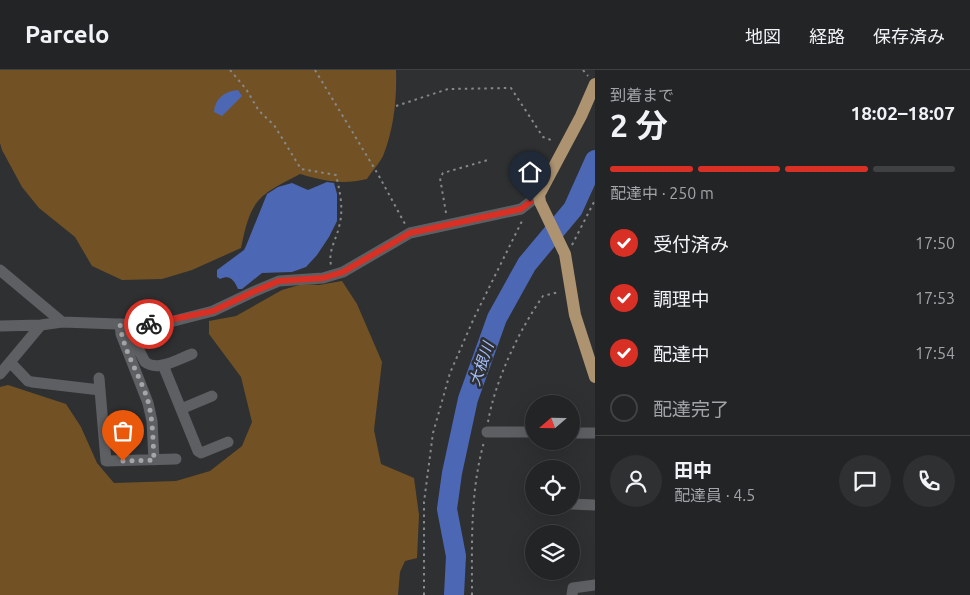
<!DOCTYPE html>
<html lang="ja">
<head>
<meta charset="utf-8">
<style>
	:root { --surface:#222426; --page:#2e3032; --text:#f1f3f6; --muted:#a2a4a7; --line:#3f4143; --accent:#d93025 }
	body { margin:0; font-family:Ubuntu,"Noto Sans JP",sans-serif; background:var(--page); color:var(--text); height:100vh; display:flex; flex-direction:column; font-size:19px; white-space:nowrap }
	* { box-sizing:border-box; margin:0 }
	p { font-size:16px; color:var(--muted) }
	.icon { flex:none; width:28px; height:28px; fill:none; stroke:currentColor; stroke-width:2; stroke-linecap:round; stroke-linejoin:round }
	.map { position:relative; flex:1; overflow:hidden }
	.details { display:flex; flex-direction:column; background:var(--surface); width:375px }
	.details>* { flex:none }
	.needle { width:32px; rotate:250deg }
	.fabs { position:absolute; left:525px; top:325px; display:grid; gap:10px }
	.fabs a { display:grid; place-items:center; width:55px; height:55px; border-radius:50%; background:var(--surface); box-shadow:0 5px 20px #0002,0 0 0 1px var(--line); font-size:25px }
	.pin { position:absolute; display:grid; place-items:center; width:42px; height:42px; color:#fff; margin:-51px -21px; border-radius:50% 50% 50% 0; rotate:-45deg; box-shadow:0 0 5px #0007 }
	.pin .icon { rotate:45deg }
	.courier { position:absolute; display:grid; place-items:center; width:50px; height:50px; margin:-25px; border:4px solid #d93025; border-radius:50%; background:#fff; color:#222; box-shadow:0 1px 6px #0007 }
	.head em { font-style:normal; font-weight:700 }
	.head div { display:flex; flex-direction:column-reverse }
	.head { display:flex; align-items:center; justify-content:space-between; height:85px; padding:0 15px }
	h1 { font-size:32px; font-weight:700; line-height:38px }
	.bar { display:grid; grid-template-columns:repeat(4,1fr); gap:8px 5px; align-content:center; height:60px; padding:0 15px }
	.bar i { height:6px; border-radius:4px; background:var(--line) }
	.bar .on { background:var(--accent) }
	.bar p { grid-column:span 4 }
	.line { display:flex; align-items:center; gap:12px; padding:0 15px; border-top:1px solid var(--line) }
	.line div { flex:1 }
	.round { display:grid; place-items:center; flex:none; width:52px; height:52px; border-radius:26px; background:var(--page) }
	ol { padding:0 15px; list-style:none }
	li { display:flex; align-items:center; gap:15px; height:55px }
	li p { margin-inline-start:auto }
	li .icon { padding:5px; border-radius:50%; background:var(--accent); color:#fff; stroke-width:4 }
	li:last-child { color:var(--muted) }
	li i { width:28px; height:28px; border:2px solid var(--line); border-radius:50% }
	header { display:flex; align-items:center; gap:30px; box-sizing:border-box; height:70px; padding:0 25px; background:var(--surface); border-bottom:1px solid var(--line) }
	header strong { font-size:24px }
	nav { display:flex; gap:28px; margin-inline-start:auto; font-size:18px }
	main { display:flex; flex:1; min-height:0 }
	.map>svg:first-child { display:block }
	.forest { fill:#725224 }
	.water { fill:#4c67b4 }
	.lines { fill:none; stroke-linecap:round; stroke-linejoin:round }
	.river { stroke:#4c67b4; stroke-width:20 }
	.path { stroke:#86888a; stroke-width:2; stroke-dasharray:2.5 4; stroke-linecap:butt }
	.minor { stroke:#5e5f62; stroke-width:11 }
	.major { stroke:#ad936f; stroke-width:12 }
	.done { stroke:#a5a6a8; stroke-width:5; stroke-dasharray:0 9 }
	.route { stroke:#d93025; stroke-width:6 }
	.labels { text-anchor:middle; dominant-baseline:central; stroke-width:5; stroke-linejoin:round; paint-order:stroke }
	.water-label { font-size:15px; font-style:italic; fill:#a7c0ff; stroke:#2e3032 }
</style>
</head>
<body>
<header>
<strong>Parcelo</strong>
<nav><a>地図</a><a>経路</a><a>保存済み</a></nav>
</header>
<main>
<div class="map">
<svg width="595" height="525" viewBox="0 0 595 525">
	<rect width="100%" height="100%" fill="#2e3032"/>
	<path class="forest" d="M0 0H396C397 28 394 59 383 86 379 94 372 101 367 109 342 115 325 111 300 104 258 126 251 128 241 178L192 200 162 209 122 210 92 196 75 167 39 138 22 117 2 80 0 73Z
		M342 211 357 234 382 292 374 360 381 394 414 408 419 445 417 488 405 491 400 502 398 525H0V317L8 315 66 334 81 357 97 393 114 413 176 411 210 401 242 376 252 352 241 307 209 264V251L236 246 282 220 303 214 319 215Z"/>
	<path class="water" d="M238 20 242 26 222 46 214 42C215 28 225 21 238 20Z
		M327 112 334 113 337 124V151L329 167 317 185 306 197 292 202 262 203 242 219H238C234 210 230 204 220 209L217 207V200L244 180 246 176 267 124 278 117 292 113 308 120Z"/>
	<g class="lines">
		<path class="river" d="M454 525 456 486 447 439 452 403 468 329 497 248 527 194 573 139 595 90"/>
		<path class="path" d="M230 0 246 19 259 41 274 55 301 99 336 105C340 122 344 139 339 157 336 170 328 181 331 195
			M315 0 379 106 405 154
			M583 0 588 6
			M396 36 448 19 511 18 543 67 554 71
			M446 143 440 108 443 103 488 90
			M572 175 595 130
			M488 352C495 311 519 260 543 226L559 222
			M424 525V432L433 363 450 303 474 248 523 149
			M472 525C472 473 470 422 484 372"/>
		<path class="minor" d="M0 200 62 252
			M120 254 121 264 148 333 152 351 154 390
			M126 255 145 292C158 302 178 289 192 284
			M0 256 41 255 62 252 145 255 170 252 213 241 253 222 279 211 323 208 343 202 410 163 521 139 539 125
			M10 292 28 311 32 312 100 320
			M163 295 198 381 201 383 228 372
			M0 304 41 255
			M99 308 106 391 176 389
			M181 339 212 326
			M487 362H534
			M571 363H595
			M571 434 595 435
			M572 525 573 518 595 515"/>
		<path class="major" d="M595 14 581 46 539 125 540 132 565 184 575 245 595 307"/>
	</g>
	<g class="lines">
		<path class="done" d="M123 391 154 390C153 371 153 350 148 331 140 305 123 281 120 254H149"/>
		<path class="route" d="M149 254 213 241 253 222 279 211 323 208 343 202 410 163 521 139 530 132"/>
	</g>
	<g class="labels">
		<g class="water-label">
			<text transform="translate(481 294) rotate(-71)">大根川</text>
		</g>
	</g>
</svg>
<div class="fabs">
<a><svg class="needle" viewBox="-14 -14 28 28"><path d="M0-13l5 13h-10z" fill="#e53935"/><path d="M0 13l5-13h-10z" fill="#a2a4a7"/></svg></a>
<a><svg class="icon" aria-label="locate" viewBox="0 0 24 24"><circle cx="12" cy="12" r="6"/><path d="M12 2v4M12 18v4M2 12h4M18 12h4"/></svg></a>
<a><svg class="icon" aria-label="layers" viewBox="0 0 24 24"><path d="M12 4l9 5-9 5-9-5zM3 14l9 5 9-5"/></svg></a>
</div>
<div class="pin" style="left:123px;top:391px;background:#ea580c"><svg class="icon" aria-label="bag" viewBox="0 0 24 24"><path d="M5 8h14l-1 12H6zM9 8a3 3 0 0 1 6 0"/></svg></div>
<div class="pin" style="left:530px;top:132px;background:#1f2937"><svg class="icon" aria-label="home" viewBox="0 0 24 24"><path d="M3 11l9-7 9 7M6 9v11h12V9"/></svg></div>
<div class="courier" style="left:149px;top:254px"><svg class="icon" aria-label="bike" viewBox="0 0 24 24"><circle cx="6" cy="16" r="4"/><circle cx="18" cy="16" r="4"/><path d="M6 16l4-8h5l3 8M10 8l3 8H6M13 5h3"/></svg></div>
</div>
<section class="details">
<div class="head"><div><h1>2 分</h1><p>到着まで</p></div><em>18:02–18:07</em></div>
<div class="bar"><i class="on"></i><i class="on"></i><i class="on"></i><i></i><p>配達中 · 250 m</p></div>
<ol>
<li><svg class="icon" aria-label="check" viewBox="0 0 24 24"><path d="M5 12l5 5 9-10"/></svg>受付済み<p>17:50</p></li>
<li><svg class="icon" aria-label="check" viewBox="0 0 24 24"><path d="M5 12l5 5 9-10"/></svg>調理中<p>17:53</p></li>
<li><svg class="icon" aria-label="check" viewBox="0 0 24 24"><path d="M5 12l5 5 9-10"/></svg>配達中<p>17:54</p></li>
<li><i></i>配達完了</li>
</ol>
<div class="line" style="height:90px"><a class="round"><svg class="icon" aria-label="person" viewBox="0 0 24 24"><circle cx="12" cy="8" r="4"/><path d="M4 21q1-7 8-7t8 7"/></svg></a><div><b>田中</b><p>配達員 · 4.5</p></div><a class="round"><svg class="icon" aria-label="chat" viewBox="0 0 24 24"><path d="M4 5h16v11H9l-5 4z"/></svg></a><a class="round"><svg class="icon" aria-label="phone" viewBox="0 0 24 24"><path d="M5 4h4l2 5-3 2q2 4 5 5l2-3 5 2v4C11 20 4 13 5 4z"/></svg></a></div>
</section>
</main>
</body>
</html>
